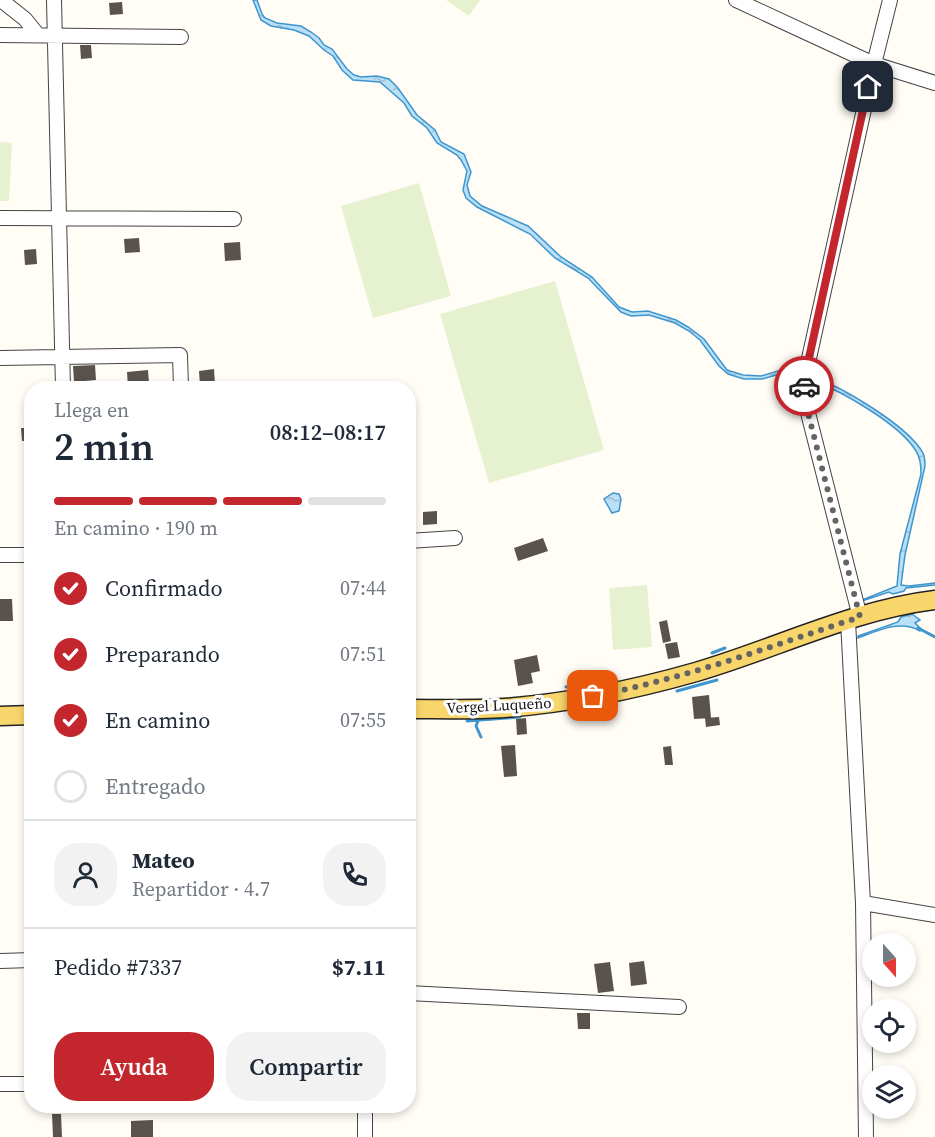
<!DOCTYPE html>
<html lang="es">
<head>
<meta charset="utf-8">
<style>
	:root { --surface:#fff; --page:#f2f2f3; --text:#1f2937; --muted:#747a83; --line:#e0e1e3; --accent:#c4262e }
	body { margin:0; font-family:"Source Serif 4",serif; background:var(--page); color:var(--text); height:100vh; display:flex; flex-direction:column; font-size:22px; white-space:nowrap }
	* { box-sizing:border-box; margin:0 }
	p { font-size:20px; color:var(--muted) }
	.icon { flex:none; width:33px; height:33px; fill:none; stroke:currentColor; stroke-width:2; stroke-linecap:round; stroke-linejoin:round }
	.map { position:relative; flex:1; overflow:hidden }
	.details { position:absolute; left:24px; top:381px; width:392px; height:732px; display:flex; flex-direction:column; background:var(--surface); border-radius:24px; box-shadow:0 3px 9px #0003 }
	.details>* { flex:none }
	.needle { width:39px; rotate:159deg }
	.buttons { position:absolute; left:862px; top:933px; display:grid; gap:12px }
	.buttons a { display:grid; place-items:center; width:54px; height:54px; border-radius:50%; background:var(--surface); box-shadow:0 3px 9px #0003; font-size:30px }
	.pin { position:absolute; display:grid; place-items:center; width:51px; height:51px; color:#fff; margin:-26px; border-radius:12px; box-shadow:0 3px 9px #0006 }
	.courier { position:absolute; display:grid; place-items:center; width:60px; height:60px; margin:-30px; border:4px solid #c4262e; border-radius:50%; background:#fff; color:#222; box-shadow:0 2px 8px #0007 }
	.head em { font-style:normal; font-weight:600 }
	.head div { display:flex; flex-direction:column-reverse }
	.head { display:flex; align-items:center; justify-content:space-between; height:102px; padding:0 30px }
	h1 { font-size:39px; font-weight:600; line-height:45px }
	.bar { display:grid; grid-template-columns:repeat(4,1fr); gap:9px 6px; align-content:center; height:72px; padding:0 30px }
	.bar i { height:8px; border-radius:4px; background:var(--line) }
	.bar .on { background:var(--accent) }
	.bar p { grid-column:span 4 }
	.line { display:flex; align-items:center; gap:15px; padding:0 30px; border-top:2px solid var(--line) }
	.line div { flex:1 }
	.round { display:grid; place-items:center; flex:none; width:63px; height:63px; border-radius:24px; background:var(--page) }
	ol { padding:0 30px; list-style:none }
	li { display:flex; align-items:center; gap:18px; height:66px }
	li p { margin-inline-start:auto }
	li .icon { padding:6px; border-radius:50%; background:var(--accent); color:#fff; stroke-width:4 }
	li:last-child { color:var(--muted) }
	li i { width:33px; height:33px; border:3px solid var(--line); border-radius:50% }
	.action { display:flex; gap:12px; margin-top:auto; padding:12px 30px }
	.action a { flex:1; height:69px; border-radius:24px; background:var(--accent); color:#fff; font-size:24px; font-weight:600; line-height:69px; text-align:center }
	.action a+a { background:var(--page); color:var(--text) }
	.map>svg:first-child { display:block }
	.pitch { fill:#e6f2cf }
	.water { fill:url(#water-ripples); stroke:#3f96cf; stroke-width:1.5 }
	.lines { fill:none; stroke-linecap:round; stroke-linejoin:round }
	.stream { stroke:#3f96cf; stroke-width:3 }
	.building { fill:#5a524d }
	.minor-casing { stroke:#444; stroke-width:16 }
	.major-casing { stroke:#222; stroke-width:21 }
	.minor { stroke:#fff; stroke-width:14 }
	.major { stroke:#f9d66b; stroke-width:18 }
	.done { stroke:#646461; stroke-width:6; stroke-dasharray:0 10.8 }
	.route { stroke:#c4262e; stroke-width:8 }
	.labels { text-anchor:middle; dominant-baseline:central; stroke-width:6; stroke-linejoin:round; paint-order:stroke }
	.street-label { font-size:15px; fill:#111; stroke:#fff }
</style>
</head>
<body>
<div class="map">
<svg width="935" height="1137" viewBox="0 0 935 1137">
	<defs>
		<pattern id="water-ripples" width="26" height="14" patternUnits="userSpaceOnUse" patternTransform="scale(1.5)"><rect width="26" height="14" fill="#b9e0f7"/><path d="M2 4q2-2 4 0t4 0M15 11q2-2 4 0t4 0" fill="none" stroke="#9ebfd3"/></pattern>
	</defs>
	<rect width="100%" height="100%" fill="#fffdf5"/>
	<path class="pitch" d="M446 0H480L469 16Z
		M0 142 12 143 9 201H0Z
		M419 183 451 296 373 318 341 206Z
		M555 281 604 450 489 483 440 314Z
		M647 585 652 647 613 650 609 588Z
		M828 619C740 650 652 681 559 694 509 701 458 701 408 701V699C458 699 509 699 559 692 651 680 739 648 828 619Z"/>
	<path class="water" d="M253 0H257L262 14 265 18 277 23 301 26 311 32 319 38 324 45 332 49 347 69 354 75 361 77 377 76 389 79 398 88 417 115 435 130 441 142 464 154 471 172 467 185 470 196 482 206 528 226 561 257 592 277 619 307 632 312 648 311 676 320 688 327 704 339 727 370 743 375 761 376 788 368 798 372 797 376 787 372 762 379H744L728 374 719 366 700 340 689 331 675 323 649 315 631 316 621 312 588 278 555 258 530 234 477 207 466 198 463 190 467 171 461 160 457 155 437 143 427 128 412 116 404 103 380 82 353 80 342 70 333 56 324 50 309 36 294 30 271 26 261 20Z
		M813 377C842 387 907 425 923 453 925 457 925 461 925 466L905 555 901 585 909 586 935 583V585L906 588 904 591 893 594 889 592 862 601V600L897 586 900 554 921 474C921 467 921 458 916 451 900 424 841 391 812 380Z
		M613 493 619 494 621 499 619 511 612 513 604 499Z
		M912 614 920 620 915 623 921 629 920 631C901 619 877 631 858 638V636L898 622 901 617Z"/>
	<g class="lines">
		<path class="stream" d="M918 628 935 637
			M712 653 725 648
			M566 687 592 682
			M677 691 717 680
			M592 708 606 705
			M467 721 520 717
			M478 721 476 726 481 737"/>
	</g>
	<path class="building" d="M122 2 123 14 110 15 109 3Z
		M80 45H91L92 58 81 59Z
		M139 238 140 252 125 253 124 239Z
		M240 242 241 260 225 261 224 243Z
		M36 249 37 264 25 265 24 250Z
		M95 365 96 380 74 382 73 366Z
		M214 369 215 385 200 386 199 371Z
		M148 370 149 383H144V388H128L127 372Z
		M21 428H32V441H22Z
		M437 511V524L423 525V512Z
		M543 538 548 551 518 561 514 548Z
		M0 599H12L13 621H0Z
		M667 620 671 641 663 643 659 622Z
		M677 642 680 657 668 659 665 644Z
		M537 655 540 671 531 673 533 683 518 686 514 660Z
		M709 695 711 718 694 719 692 697Z
		M719 717 720 725 706 727 705 718Z
		M526 718 527 734 517 735 516 719Z
		M515 745 517 776 504 777 501 746Z
		M671 746 673 765H665L663 747Z
		M644 961 647 984 631 986 629 963Z
		M610 962 614 991 598 993 594 964Z
		M577 1013H590V1029H578Z
		M52 1114H61L62 1137H53Z
		M153 1120V1137H131V1121Z"/>
	<g class="lines">
		<g class="minor-casing">
			<path id="minor" d="M1 0 25 19 38 35
				M54 0 63 388
				M736 0 874 64 935 83
				M0 35 181 37
				M0 218 234 219
				M0 358 180 355 181 388
				M408 541 455 538
				M0 555H32
				M860 617 806 405 804 381 874 64 890 0
				M848 621 863 903 866 1137
				M863 903 935 915
				M0 961 32 960
				M408 993 679 1007
				M0 1084H32
				M365 1106V1137"/>
		</g>
		<g class="major-casing">
			<path id="major" d="M408 709C440 709 472 710 504 708 569 703 633 690 696 672 775 649 852 610 935 600
				M0 716 32 715"/>
		</g>
		<use href="#minor" class="minor"/>
		<use href="#major" class="major"/>
	</g>
	<g class="lines">
		<path class="done" d="M593 696C685 679 771 646 860 617L806 405 804 386"/>
		<path class="route" d="M804 386V381L868 87"/>
	</g>
	<g class="labels">
		<g class="street-label">
			<text transform="translate(499 705) rotate(-3)">Vergel Luqueño</text>
		</g>
	</g>
</svg>
<div class="buttons">
<a><svg class="needle" viewBox="-14 -14 28 28"><path d="M0-13l5 13h-10z" fill="#e53935"/><path d="M0 13l5-13h-10z" fill="#747a83"/></svg></a>
<a><svg class="icon" aria-label="locate" viewBox="0 0 24 24"><circle cx="12" cy="12" r="6"/><path d="M12 2v4M12 18v4M2 12h4M18 12h4"/></svg></a>
<a><svg class="icon" aria-label="layers" viewBox="0 0 24 24"><path d="M12 4l9 5-9 5-9-5zM3 14l9 5 9-5"/></svg></a>
</div>
<div class="pin" style="left:593px;top:696px;background:#ea580c"><svg class="icon" aria-label="bag" viewBox="0 0 24 24"><path d="M5 8h14l-1 12H6zM9 8a3 3 0 0 1 6 0"/></svg></div>
<div class="pin" style="left:868px;top:87px;background:#1f2937"><svg class="icon" aria-label="home" viewBox="0 0 24 24"><path d="M3 11l9-7 9 7M6 9v11h12V9"/></svg></div>
<div class="courier" style="left:804px;top:386px"><svg class="icon" aria-label="car" viewBox="0 0 24 24"><path d="M5 17H2v-5l4-1 3-4h7l3 4 3 1v5h-3M9 17h6M6 11h13"/><circle cx="7" cy="17" r="2"/><circle cx="17" cy="17" r="2"/></svg></div>
<section class="details">
<div class="head"><div><h1>2 min</h1><p>Llega en</p></div><em>08:12–08:17</em></div>
<div class="bar"><i class="on"></i><i class="on"></i><i class="on"></i><i></i><p>En camino · 190 m</p></div>
<ol>
<li><svg class="icon" aria-label="check" viewBox="0 0 24 24"><path d="M5 12l5 5 9-10"/></svg>Confirmado<p>07:44</p></li>
<li><svg class="icon" aria-label="check" viewBox="0 0 24 24"><path d="M5 12l5 5 9-10"/></svg>Preparando<p>07:51</p></li>
<li><svg class="icon" aria-label="check" viewBox="0 0 24 24"><path d="M5 12l5 5 9-10"/></svg>En camino<p>07:55</p></li>
<li><i></i>Entregado</li>
</ol>
<div class="line" style="height:108px"><a class="round"><svg class="icon" aria-label="person" viewBox="0 0 24 24"><circle cx="12" cy="8" r="4"/><path d="M4 21q1-7 8-7t8 7"/></svg></a><div><b>Mateo</b><p>Repartidor · 4.7</p></div><a class="round"><svg class="icon" aria-label="phone" viewBox="0 0 24 24"><path d="M5 4h4l2 5-3 2q2 4 5 5l2-3 5 2v4C11 20 4 13 5 4z"/></svg></a></div>
<div class="line" style="height:78px"><div>Pedido #7337</div><b>$7.11</b></div>
<div class="action"><a>Ayuda</a><a>Compartir</a></div>
</section>
</div>
</body>
</html>
